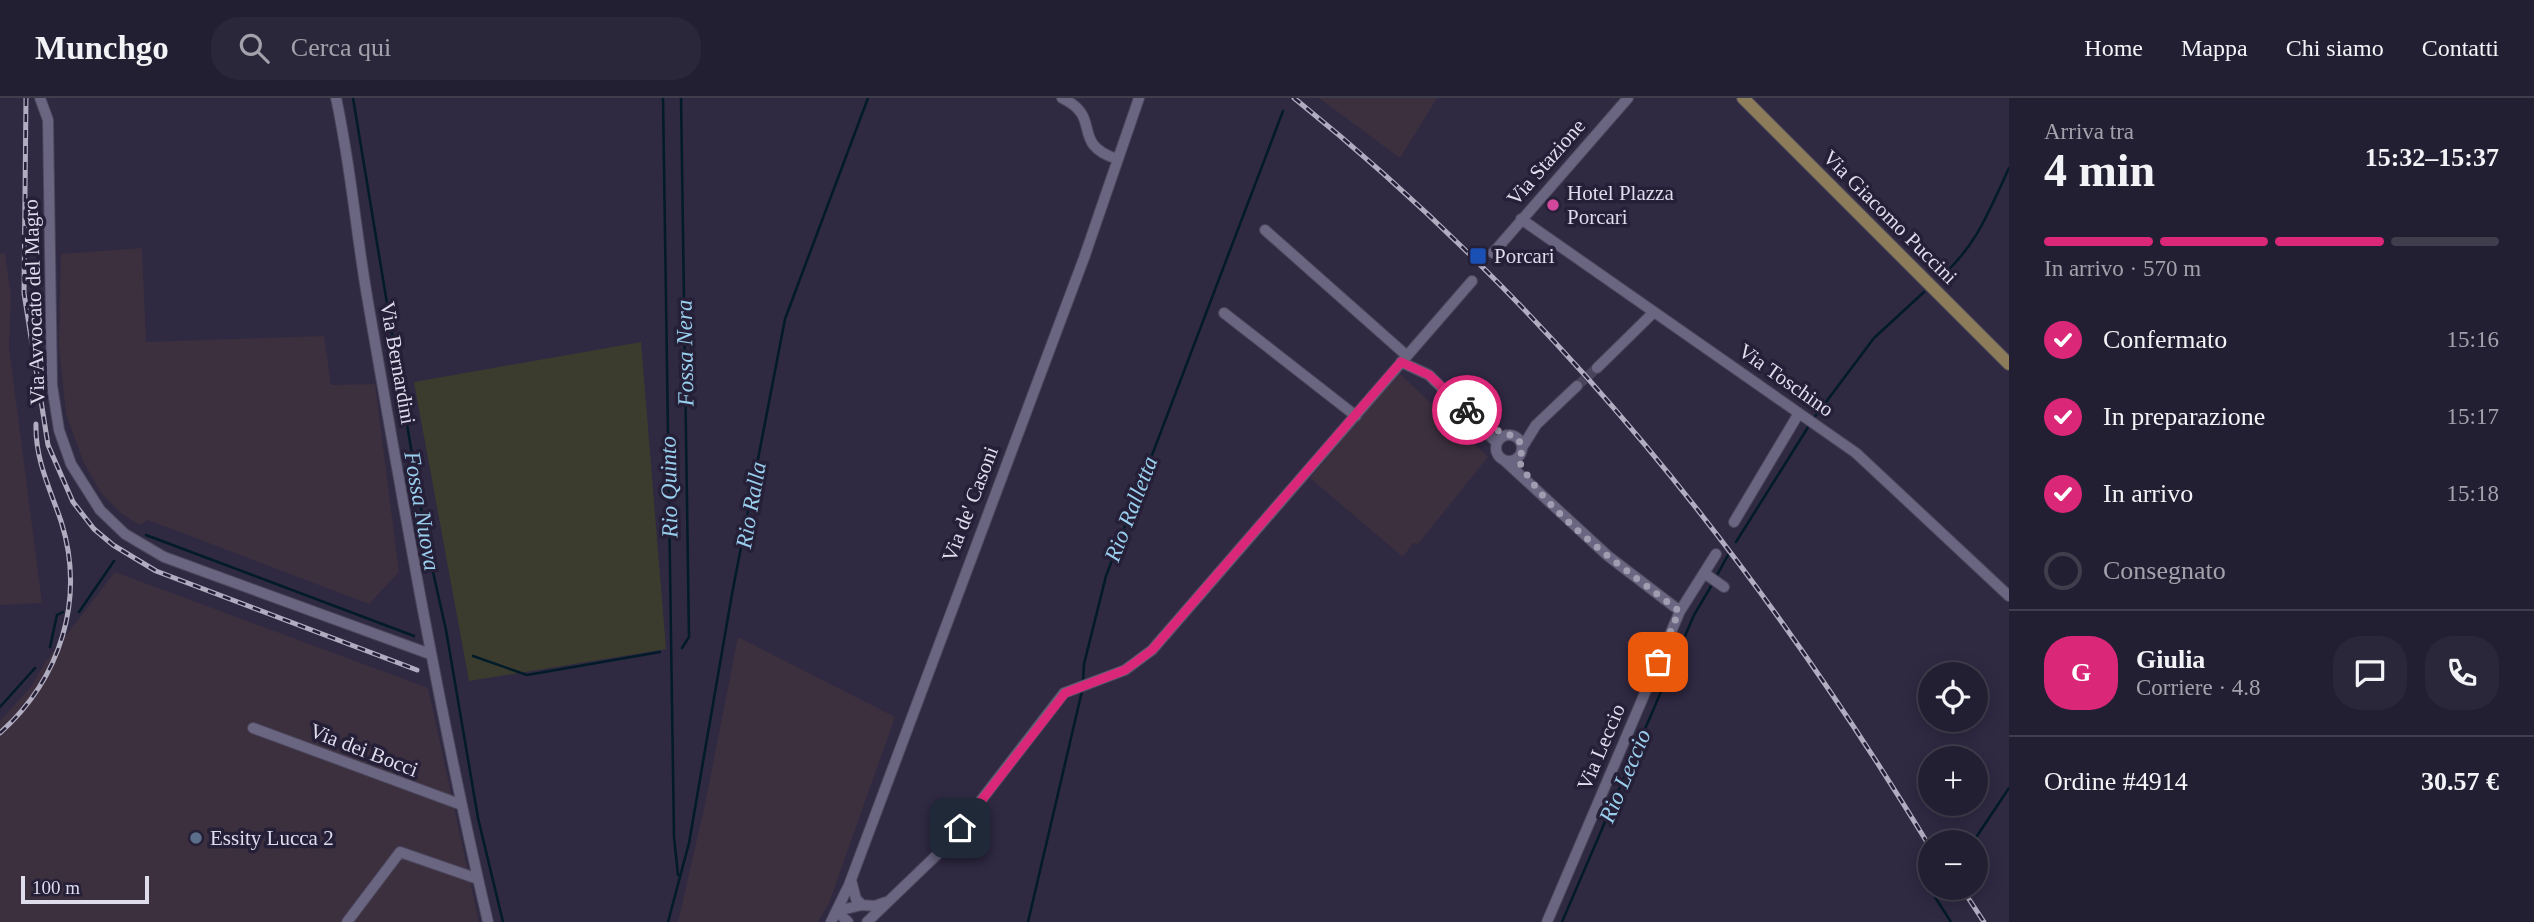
<!DOCTYPE html>
<html lang="it">
<head>
<meta charset="utf-8">
<style>
	:root { --surface:#231f32; --page:#2b273a; --text:#f1f3f6; --muted:#a3a2ac; --line:#403d4d; --accent:#db2777 }
	body { margin:0; font-family:Georgia,serif; background:var(--page); color:var(--text); height:100vh; display:flex; flex-direction:column; font-size:26px; white-space:nowrap }
	* { box-sizing:border-box; margin:0 }
	p { font-size:23px; color:var(--muted) }
	.icon { flex:none; width:38px; height:38px; fill:none; stroke:currentColor; stroke-width:2; stroke-linecap:round; stroke-linejoin:round }
	.map { position:relative; flex:1; overflow:hidden }
	.details { display:flex; flex-direction:column; background:var(--surface); width:525px }
	.details>* { flex:none }
	.controls { position:absolute; left:1918px; top:564px; display:grid; gap:14px }
	.controls a { display:grid; place-items:center; width:70px; height:70px; border-radius:50%; background:var(--surface); box-shadow:0 4px 18px #0003,0 0 0 2px var(--line); font-size:35px }
	.scale { position:absolute; left:21px; bottom:18px; width:128px; box-sizing:border-box; padding-left:7px; border:4px solid #dfdcec; border-top:0; font-size:19px; line-height:24px; white-space:nowrap; color:#dfdcec; -webkit-text-stroke:5px #251f38; paint-order:stroke }
	.pin { position:absolute; display:grid; place-items:center; width:60px; height:60px; color:#fff; margin:-30px; border-radius:14px; box-shadow:0 4px 10px #0006 }
	.courier { position:absolute; display:grid; place-items:center; width:70px; height:70px; margin:-35px; border:5px solid #db2777; border-radius:50%; background:#fff; color:#222; box-shadow:0 2px 9px #0007 }
	.overview em { font-style:normal; font-weight:600 }
	.overview div { display:flex; flex-direction:column-reverse }
	.overview { display:flex; align-items:center; justify-content:space-between; height:119px; padding:0 35px }
	h1 { font-size:46px; font-weight:600; line-height:52px }
	.bar { display:grid; grid-template-columns:repeat(4,1fr); gap:10px 7px; align-content:center; height:84px; padding:0 35px }
	.bar i { height:9px; border-radius:5px; background:var(--line) }
	.bar .on { background:var(--accent) }
	.bar p { grid-column:span 4 }
	.line { display:flex; align-items:center; gap:18px; padding:0 35px; border-top:2px solid var(--line) }
	.line div { flex:1 }
	.round { display:grid; place-items:center; flex:none; width:74px; height:74px; border-radius:28px; background:var(--page) }
	ol { padding:0 35px; list-style:none }
	li { display:flex; align-items:center; gap:21px; height:77px }
	li p { margin-inline-start:auto }
	li .icon { padding:7px; border-radius:50%; background:var(--accent); color:#fff; stroke-width:4 }
	li:last-child { color:var(--muted) }
	li i { width:38px; height:38px; border:4px solid var(--line); border-radius:50% }
	header { display:flex; align-items:center; gap:42px; box-sizing:border-box; height:98px; padding:0 35px; background:var(--surface); border-bottom:2px solid var(--line) }
	header strong { font-size:33px }
	nav { display:flex; gap:38px; margin-inline-start:auto; font-size:24px }
	.search { width:490px; height:63px; background:var(--page); display:flex; align-items:center; gap:18px; box-sizing:border-box; padding:0 24px; border-radius:28px; color:var(--muted); font-size:26px }
	main { display:flex; flex:1; min-height:0 }
	.map>svg:first-child { display:block }
	.industrial { fill:#3c303f }
	.green { fill:#3b3c2d }
	.lines { fill:none; stroke-linecap:round; stroke-linejoin:round }
	.stream { stroke:#021b28; stroke-width:2.5 }
	.minor-tunnel { stroke:#49445c; stroke-width:10; stroke-dasharray:10 5; stroke-linecap:butt }
	.minor-casing { stroke:#4b465b; stroke-width:12 }
	.major-casing { stroke:#4b465b; stroke-width:14 }
	.minor { stroke:#6a6581; stroke-width:10 }
	.major { stroke:#8c7c59; stroke-width:12 }
	.rail-casing { stroke:#b1adc0; stroke-width:5 }
	.rail { stroke:#251f38; stroke-width:2.5; stroke-dasharray:8; stroke-linecap:butt }
	.done { stroke:#a19db0; stroke-width:7; stroke-dasharray:0 12.6 }
	.route { stroke:#db2777; stroke-width:9 }
	.hotel-dot { fill:#d1479c; stroke:#251f38; stroke-width:2.5 }
	.transit-dot { fill:#1a4fb4; stroke:#251f38; stroke-width:2.5 }
	.service-dot { fill:#5c6f8a; stroke:#251f38; stroke-width:2.5 }
	.labels { text-anchor:middle; dominant-baseline:central; stroke-width:7; stroke-linejoin:round; paint-order:stroke }
	.street-label { font-size:21px; fill:#dfdcec; stroke:#251f38 }
	.poi-label { font-size:21px; fill:#dfdcec; stroke:#251f38; text-anchor:start }
	.water-label { font-size:23px; font-style:italic; fill:#99cfed; stroke:#251f38 }
</style>
</head>
<body>
<header>
<strong>Munchgo</strong>
<div class="search"><svg class="icon" aria-label="search" viewBox="0 0 24 24"><circle cx="10" cy="10" r="6"/><path d="M15 15l6 6"/></svg>Cerca qui</div>
<nav><a>Home</a><a>Mappa</a><a>Chi siamo</a><a>Contatti</a></nav>
</header>
<main>
<div class="map">
<svg width="2009" height="824" viewBox="0 0 2009 824">
	<rect width="100%" height="100%" fill="#2f2942"/>
	<path class="industrial" d="M1319 0H1437L1400 60Z
		M142 150 146 244 324 238 331 287 375 286 399 474 369 506 148 422 140 427 122 416 101 395 83 363 66 316 59 249 61 156Z
		M5 155 11 198 9 249 42 505 0 507V156Z
		M1399 275 1488 359 1418 446 1413 445 1403 459 1310 380Z
		M115 474 428 590 479 824H0V623L30 590 46 563Z
		M738 539 895 619 829 805 818 824H678L704 711Z"/>
	<path class="green" d="M641 244 666 551 469 583 414 284Z"/>
	<g class="lines">
		<path class="stream" d="M353 0 427 447 446 532 478 720 503 824
			M663 0 674 739 678 777
			M681 0 689 539 682 550
			M1941 179C1977 147 1989 113 2009 70
			M1814 320 1874 240 1924 194
			M146 437 414 538
			M1736 444 1810 326
			M1716 479 1728 457
			M79 514 114 463
			M50 549 57 517 63 514
			M473 558 527 577 660 554
			M1083 583 1084 566 1106 478 1283 13
			M0 609 35 570
			M1973 744 2009 690
			M1935 799 1951 824
			M668 824 689 745 732 496 785 221 868 0
			M1028 824 1082 593
			M1562 824 1694 517 1713 485"/>
		<path class="minor-tunnel" d="M1577 288 1597 270"/>
		<g class="minor-casing">
			<path id="minor" d="M40 0 48 22 52 287 59 332 71 366 100 412 125 436 164 459 430 556
				M336 0C351 68 356 136 368 204 404 412 440 619 488 824
				M1062 0C1104 20 1069 45 1117 61
				M1521 121 1856 355 2009 498
				M1265 132 1406 257
				M1493 155 1628 0
				M1224 215 1356 318
				M1401 264 1429 277 1497 345
				M1597 270 1653 215
				M1496 350a13 13 0 1 1 26 0a13 13 0 1 1-26 0Z
				M1523 348 1536 327 1577 288
				M1505 363 1608 458 1680 513
				M1734 424 1799 315
				M1704 475 1724 489
				M253 630 462 707
				M851 782 856 801 862 807 875 808 886 804
				M347 824 400 754 478 781
				M831 824 849 787 1084 160 1139 0
				M848 824 837 813 862 807
				M867 824 945 749 1064 595 1125 572 1152 552 1472 183
				M1547 824 1680 513 1716 456"/>
		</g>
		<g class="major-casing">
			<path id="major" d="M1743 0 2009 266"/>
		</g>
		<use href="#minor" class="minor"/>
		<use href="#major" class="major"/>
		<g class="rail-casing">
			<path id="rail" d="M26 0 24 195 48 347 73 404 94 431 113 447 156 473 417 572
				M1294 0C1554 209 1757 465 1930 749
				M0 635C60 581 86 502 61 423 50 391 35 361 36 326
				M1961 789 1984 824"/>
		</g>
		<use href="#rail" class="rail"/>
	</g>
	<g class="lines">
		<path class="done" d="M1467 312 1488 329 1518 340 1523 352 1518 361C1543 415 1631 475 1679 513L1658 564"/>
		<path class="route" d="M960 730 1065 595 1125 572 1152 552 1401 264 1429 277 1467 312"/>
	</g>
	<circle class="hotel-dot" cx="1553" cy="107" r="7"/>
	<rect class="transit-dot" x="1469" y="149" width="18" height="18" rx="3.5"/>
	<circle class="service-dot" cx="196" cy="740" r="7"/>
	<g class="labels">
		<g class="street-label">
			<text transform="translate(1546 64) rotate(-49)">Via Stazione</text>
			<text transform="translate(1890 119) rotate(45)">Via Giacomo Puccini</text>
			<text transform="translate(34 204) rotate(-92)">Via Avvocato del Magro</text>
			<text transform="translate(398 265) rotate(80)">Via Bernardini</text>
			<text transform="translate(1786 282) rotate(35)">Via Toschino</text>
			<text transform="translate(970 406) rotate(-69)">Via de' Casoni</text>
			<text transform="translate(1601 649) rotate(-67)">Via Leccio</text>
			<text transform="translate(364 652) rotate(21)">Via dei Bocci</text>
		</g>
		<g class="poi-label">
			<text x="1567" y="95">Hotel Plazza<tspan x="1567" dy="24">Porcari</tspan></text>
			<text x="1494" y="158">Porcari</text>
			<text x="210" y="740">Essity Lucca 2</text>
		</g>
		<g class="water-label">
			<text transform="translate(685 255) rotate(-91)">Fossa Nera</text>
			<text transform="translate(669 389) rotate(-91)">Rio Quinto</text>
			<text transform="translate(751 407) rotate(-80)">Rio Ralla</text>
			<text transform="translate(1131 411) rotate(-69)">Rio Ralletta</text>
			<text transform="translate(422 413) rotate(80)">Fossa Nuova</text>
			<text transform="translate(1625 678) rotate(-67)">Rio Leccio</text>
		</g>
	</g>
</svg>
<div class="controls">
<a><svg class="icon" aria-label="locate" viewBox="0 0 24 24"><circle cx="12" cy="12" r="6"/><path d="M12 2v4M12 18v4M2 12h4M18 12h4"/></svg></a>
<a>+</a>
<a>−</a>
</div>
<div class="scale">100 m</div>
<div class="pin" style="left:1658px;top:564px;background:#ea580c"><svg class="icon" aria-label="bag" viewBox="0 0 24 24"><path d="M5 8h14l-1 12H6zM9 8a3 3 0 0 1 6 0"/></svg></div>
<div class="pin" style="left:960px;top:730px;background:#1f2937"><svg class="icon" aria-label="home" viewBox="0 0 24 24"><path d="M3 11l9-7 9 7M6 9v11h12V9"/></svg></div>
<div class="courier" style="left:1467px;top:312px"><svg class="icon" aria-label="bike" viewBox="0 0 24 24"><circle cx="6" cy="16" r="4"/><circle cx="18" cy="16" r="4"/><path d="M6 16l4-8h5l3 8M10 8l3 8H6M13 5h3"/></svg></div>
</div>
<section class="details">
<div class="overview"><div><h1>4 min</h1><p>Arriva tra</p></div><em>15:32–15:37</em></div>
<div class="bar"><i class="on"></i><i class="on"></i><i class="on"></i><i></i><p>In arrivo · 570 m</p></div>
<ol>
<li><svg class="icon" aria-label="check" viewBox="0 0 24 24"><path d="M5 12l5 5 9-10"/></svg>Confermato<p>15:16</p></li>
<li><svg class="icon" aria-label="check" viewBox="0 0 24 24"><path d="M5 12l5 5 9-10"/></svg>In preparazione<p>15:17</p></li>
<li><svg class="icon" aria-label="check" viewBox="0 0 24 24"><path d="M5 12l5 5 9-10"/></svg>In arrivo<p>15:18</p></li>
<li><i></i>Consegnato</li>
</ol>
<div class="line" style="height:126px"><b class="round" style="background:var(--accent);color:#fff">G</b><div><b>Giulia</b><p>Corriere · 4.8</p></div><a class="round"><svg class="icon" aria-label="chat" viewBox="0 0 24 24"><path d="M4 5h16v11H9l-5 4z"/></svg></a><a class="round"><svg class="icon" aria-label="phone" viewBox="0 0 24 24"><path d="M5 4h4l2 5-3 2q2 4 5 5l2-3 5 2v4C11 20 4 13 5 4z"/></svg></a></div>
<div class="line" style="height:91px"><div>Ordine #4914</div><b>30.57 €</b></div>
</section>
</main>
</body>
</html>
